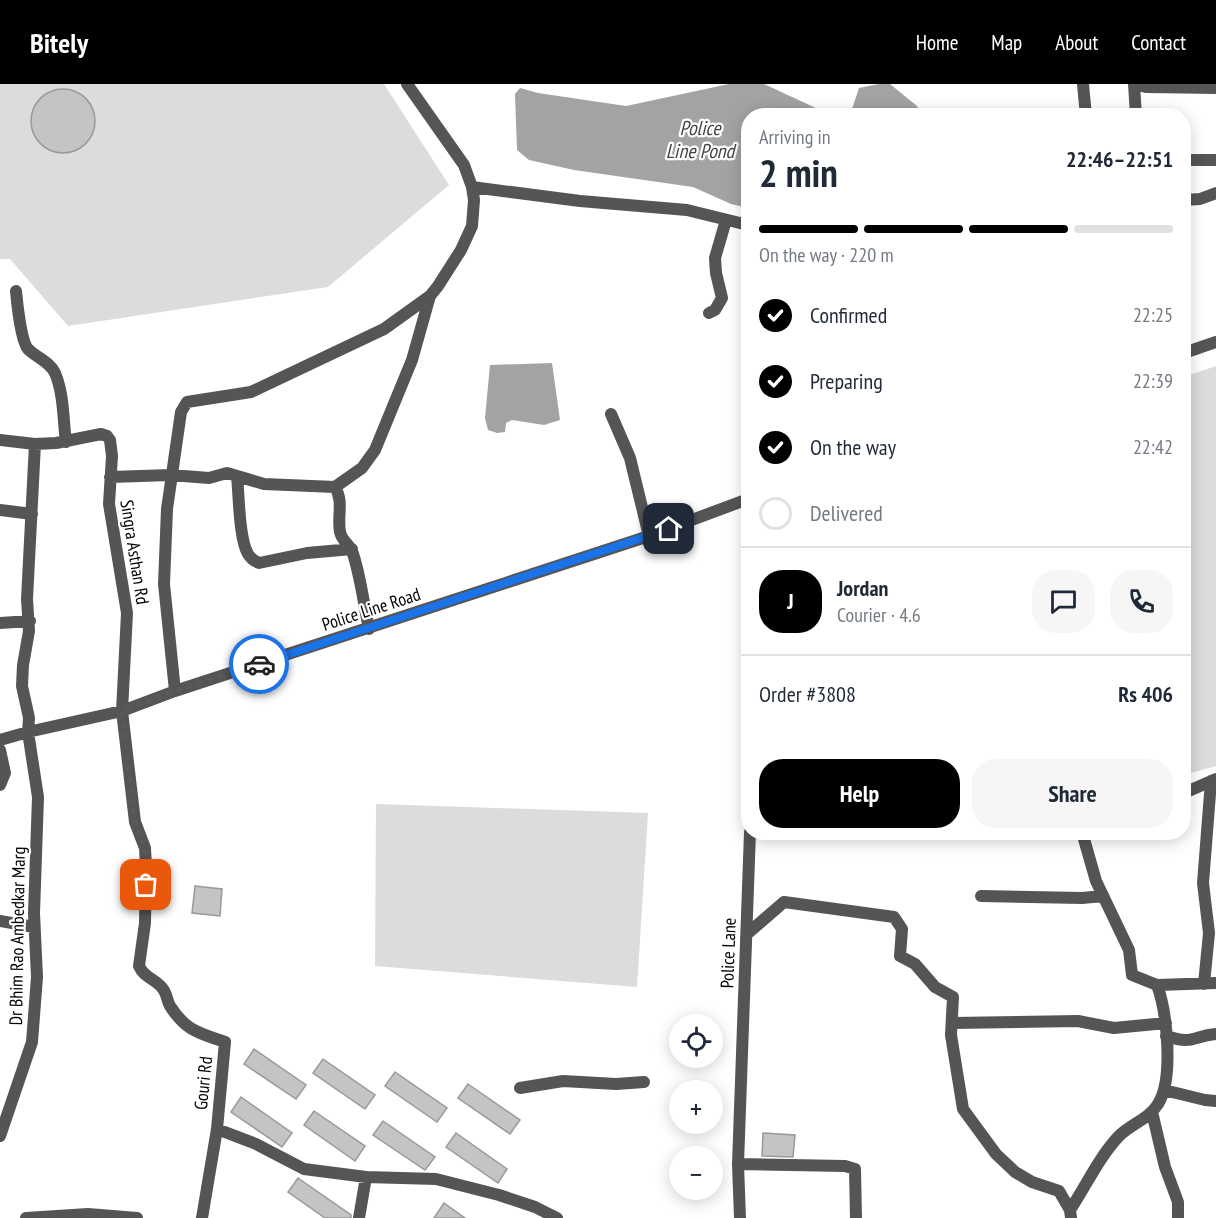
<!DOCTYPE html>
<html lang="en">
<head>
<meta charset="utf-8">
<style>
	:root { --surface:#fff; --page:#f6f6f7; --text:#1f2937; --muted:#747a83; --line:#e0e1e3; --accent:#000 }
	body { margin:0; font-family:"PT Sans Narrow",sans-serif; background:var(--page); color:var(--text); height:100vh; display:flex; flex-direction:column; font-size:22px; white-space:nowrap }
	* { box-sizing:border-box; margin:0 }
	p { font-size:20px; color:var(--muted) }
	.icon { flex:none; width:33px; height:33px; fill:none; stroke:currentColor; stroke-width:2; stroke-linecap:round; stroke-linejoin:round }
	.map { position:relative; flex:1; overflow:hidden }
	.side { position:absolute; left:741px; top:24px; width:450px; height:732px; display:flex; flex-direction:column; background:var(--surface); border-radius:24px; box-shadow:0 3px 15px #0003 }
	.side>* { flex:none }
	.fabs { position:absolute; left:669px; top:930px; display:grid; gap:12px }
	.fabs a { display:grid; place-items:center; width:54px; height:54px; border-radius:50%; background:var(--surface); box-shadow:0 3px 15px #0003; font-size:30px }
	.pin { position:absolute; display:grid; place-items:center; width:51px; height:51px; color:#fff; margin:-26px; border-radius:12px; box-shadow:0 3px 9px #0006 }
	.courier { position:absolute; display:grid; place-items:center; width:60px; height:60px; margin:-30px; border:4px solid #1a73e8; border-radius:50%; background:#fff; color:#222; box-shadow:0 2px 8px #0007 }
	.head em { font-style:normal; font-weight:700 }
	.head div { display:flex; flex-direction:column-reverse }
	.head { display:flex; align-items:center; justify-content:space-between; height:102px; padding:0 18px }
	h1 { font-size:39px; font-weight:700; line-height:45px }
	.bar { display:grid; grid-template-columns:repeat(4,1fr); gap:9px 6px; align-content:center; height:72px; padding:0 18px }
	.bar i { height:8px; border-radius:4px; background:var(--line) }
	.bar .current { background:var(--accent) }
	.bar p { grid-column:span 4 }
	.line { display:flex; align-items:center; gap:15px; padding:0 18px; border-top:2px solid var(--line) }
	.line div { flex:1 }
	.round { display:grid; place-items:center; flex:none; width:63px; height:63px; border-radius:24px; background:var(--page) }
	ol { padding:0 18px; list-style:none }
	li { display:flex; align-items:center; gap:18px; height:66px }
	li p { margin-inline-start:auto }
	li .icon { padding:6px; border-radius:50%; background:var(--accent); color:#fff; stroke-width:4 }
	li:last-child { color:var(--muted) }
	li i { width:33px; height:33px; border:3px solid var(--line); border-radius:50% }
	.action { display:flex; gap:12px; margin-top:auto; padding:12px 18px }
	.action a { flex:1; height:69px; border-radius:24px; background:var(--accent); color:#fff; font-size:24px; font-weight:700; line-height:69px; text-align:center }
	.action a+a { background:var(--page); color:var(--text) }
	header { display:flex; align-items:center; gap:36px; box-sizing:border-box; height:84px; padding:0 30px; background:var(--accent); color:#fff }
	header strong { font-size:28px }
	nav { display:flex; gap:33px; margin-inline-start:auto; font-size:21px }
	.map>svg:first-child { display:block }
	.green { fill:#dcdcdc }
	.water { fill:#a3a3a3 }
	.building { fill:#c4c4c4; stroke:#999; stroke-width:1.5 }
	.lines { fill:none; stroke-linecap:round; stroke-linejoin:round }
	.minor { stroke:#555; stroke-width:12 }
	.done { stroke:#595959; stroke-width:6; stroke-dasharray:0 10.8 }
	.route { stroke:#1a73e8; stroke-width:8 }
	.labels { text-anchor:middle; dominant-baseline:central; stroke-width:4.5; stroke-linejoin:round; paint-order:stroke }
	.street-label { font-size:18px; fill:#000; stroke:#fff }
	.water-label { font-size:20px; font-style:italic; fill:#444; stroke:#fff }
</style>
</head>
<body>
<header>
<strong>Bitely</strong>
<nav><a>Home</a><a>Map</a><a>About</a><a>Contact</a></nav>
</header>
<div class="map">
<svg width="1216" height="1134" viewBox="0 0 1216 1134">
	<rect width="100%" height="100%" fill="#fff"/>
	<path class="green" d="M0 0H384L449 101 328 203 68 242 10 175H0Z
		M1216 282V682L1184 691V293Z
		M376 720 648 729 637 903 375 882Z"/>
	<path class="water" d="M729 0H764L831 31 748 32V124L731 120 693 103 574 86 529 76 517 66 515 10 520 4 538 9 626 22Z
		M879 0H890L917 22 921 31H850L859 4Z
		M552 279 560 336 544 341 512 336 506 339 505 348 497 349 488 346 485 334 490 281Z"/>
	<path class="building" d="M31 37a32 32 0 1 1 64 0a32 32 0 1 1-64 0Z
		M195 802 222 805 220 832 192 829Z
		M254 965 306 1001 296 1015 244 980Z
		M323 975 375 1011 365 1025 313 989Z
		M395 988 447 1024 437 1038 385 1002Z
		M468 1000 520 1036 510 1050 458 1014Z
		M241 1013 292 1049 282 1063 231 1028Z
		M314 1027 365 1062 355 1077 304 1041Z
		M383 1037 435 1073 425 1086 373 1051Z
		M456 1049 507 1085 498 1099 446 1063Z
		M763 1049 795 1051 793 1073 762 1072Z
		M298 1094 351 1131V1134H325L288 1108Z
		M444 1119 465 1134H434Z"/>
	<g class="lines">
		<path class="minor" d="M1083 0 1086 32
			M1134 0 1136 32
			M1136 0 1146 3 1216 4
			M1184 76H1216
			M472 103 580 117 687 126 748 141
			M1184 116 1200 115 1216 109
			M16 207C17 218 21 257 28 265 37 274 49 277 55 289 64 310 63 336 66 358
			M709 229 715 226 722 214 716 189 715 174 726 136
			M1184 269 1216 258
			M611 330 630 374 649 452
			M0 356 35 360 56 359 101 350 107 352 110 356 112 372 109 420 127 529 122 627 135 738 145 764 146 783 145 839 139 882C144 894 156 895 163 905 167 910 167 917 170 922 186 947 199 949 225 958L217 1045 202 1134
			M237 392C239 411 239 455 248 470 251 475 254 477 259 479L307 469 352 465
			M110 393 171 391 209 394 227 389 264 400 335 403C344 418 337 432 340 448 342 457 349 460 352 467 360 488 364 522 369 545
			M335 403 362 384 375 366 412 276 430 212
			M0 426 32 430
			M0 539 30 537
			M175 607 164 500 167 425 181 328 187 318 251 308 384 245 430 212 438 202 461 166 472 142 474 116 472 103 464 81 407 0
			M0 656 28 648 122 627 175 607 649 452 748 415
			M0 666 5 689 0 701
			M1184 709 1216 695
			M981 812 1082 814 1103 812
			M0 837 34 843
			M747 850 784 818 894 833 902 845 900 872 915 880 935 903 953 913 951 951 963 1025 996 1070 1015 1088 1032 1098 1059 1107 1070 1126 1071 1134
			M1204 900 1209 849 1203 799 1211 697
			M1157 901 1216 899
			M952 939 1078 937 1114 944 1166 939
			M1166 952C1194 961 1192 952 1216 950
			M520 1004 563 997 616 1000 644 998
			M1164 1006 1205 1016 1216 1017
			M1152 1028 1165 1083 1178 1118V1134
			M217 1045 256 1060 304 1085 366 1093 436 1095 499 1111 535 1123 557 1134
			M0 1052 32 958 37 893 34 829 38 713 28 648 29 634 22 602 23 581 29 547 27 515 35 360
			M738 1080 845 1082 855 1085 856 1134
			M1070 1126C1086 1102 1099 1073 1119 1052 1131 1040 1149 1035 1158 1020 1174 995 1167 928 1157 901L1132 891 1129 866 1096 797 1082 748
			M26 1134 88 1130 137 1134
			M359 1134 366 1093
			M740 1134 738 1080 750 748"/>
	</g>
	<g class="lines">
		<path class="done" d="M146 801 145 764 135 738 122 627 175 607 259 580"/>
		<path class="route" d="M259 580 669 445"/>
	</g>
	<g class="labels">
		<g class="street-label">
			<text transform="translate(135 468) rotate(81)">Singra Asthan Rd</text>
			<text transform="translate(371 525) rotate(-18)">Police Line Road</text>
			<text transform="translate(17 852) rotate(-89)">Dr Bhim Rao Ambedkar Marg</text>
			<text transform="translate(728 869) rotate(-88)">Police Lane</text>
			<text transform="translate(203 999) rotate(-84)">Gouri Rd</text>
		</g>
		<g class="water-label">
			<text x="700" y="44">Police<tspan x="700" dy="23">Line Pond</tspan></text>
		</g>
	</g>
</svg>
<div class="fabs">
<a><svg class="icon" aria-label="locate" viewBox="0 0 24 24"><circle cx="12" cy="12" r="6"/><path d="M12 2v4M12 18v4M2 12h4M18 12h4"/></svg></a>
<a>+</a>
<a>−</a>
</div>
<div class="pin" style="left:146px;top:801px;background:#ea580c"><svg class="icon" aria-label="bag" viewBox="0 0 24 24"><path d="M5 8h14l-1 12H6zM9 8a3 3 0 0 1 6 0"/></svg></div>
<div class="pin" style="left:669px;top:445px;background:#1f2937"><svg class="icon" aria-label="home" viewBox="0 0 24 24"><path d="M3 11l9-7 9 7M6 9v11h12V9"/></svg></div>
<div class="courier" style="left:259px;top:580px"><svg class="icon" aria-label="car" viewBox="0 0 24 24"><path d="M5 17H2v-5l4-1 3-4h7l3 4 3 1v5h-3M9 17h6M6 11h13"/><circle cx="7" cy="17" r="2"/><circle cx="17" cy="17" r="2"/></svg></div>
<section class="side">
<div class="head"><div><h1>2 min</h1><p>Arriving in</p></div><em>22:46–22:51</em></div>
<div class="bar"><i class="current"></i><i class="current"></i><i class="current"></i><i></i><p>On the way · 220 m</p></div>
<ol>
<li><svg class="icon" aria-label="check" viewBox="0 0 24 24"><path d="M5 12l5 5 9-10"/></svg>Confirmed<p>22:25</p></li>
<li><svg class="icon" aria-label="check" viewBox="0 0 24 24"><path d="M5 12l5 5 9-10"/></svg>Preparing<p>22:39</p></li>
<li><svg class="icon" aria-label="check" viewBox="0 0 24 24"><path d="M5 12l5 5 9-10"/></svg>On the way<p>22:42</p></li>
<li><i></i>Delivered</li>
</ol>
<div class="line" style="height:108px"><b class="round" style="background:var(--accent);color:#fff">J</b><div><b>Jordan</b><p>Courier · 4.6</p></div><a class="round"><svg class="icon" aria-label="chat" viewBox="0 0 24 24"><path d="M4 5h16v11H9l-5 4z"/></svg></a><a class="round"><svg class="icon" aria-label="phone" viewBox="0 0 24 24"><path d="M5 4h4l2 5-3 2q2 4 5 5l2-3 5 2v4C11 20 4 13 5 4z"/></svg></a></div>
<div class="line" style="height:78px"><div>Order #3808</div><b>Rs 406</b></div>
<div class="action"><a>Help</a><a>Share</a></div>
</section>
</div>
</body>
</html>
